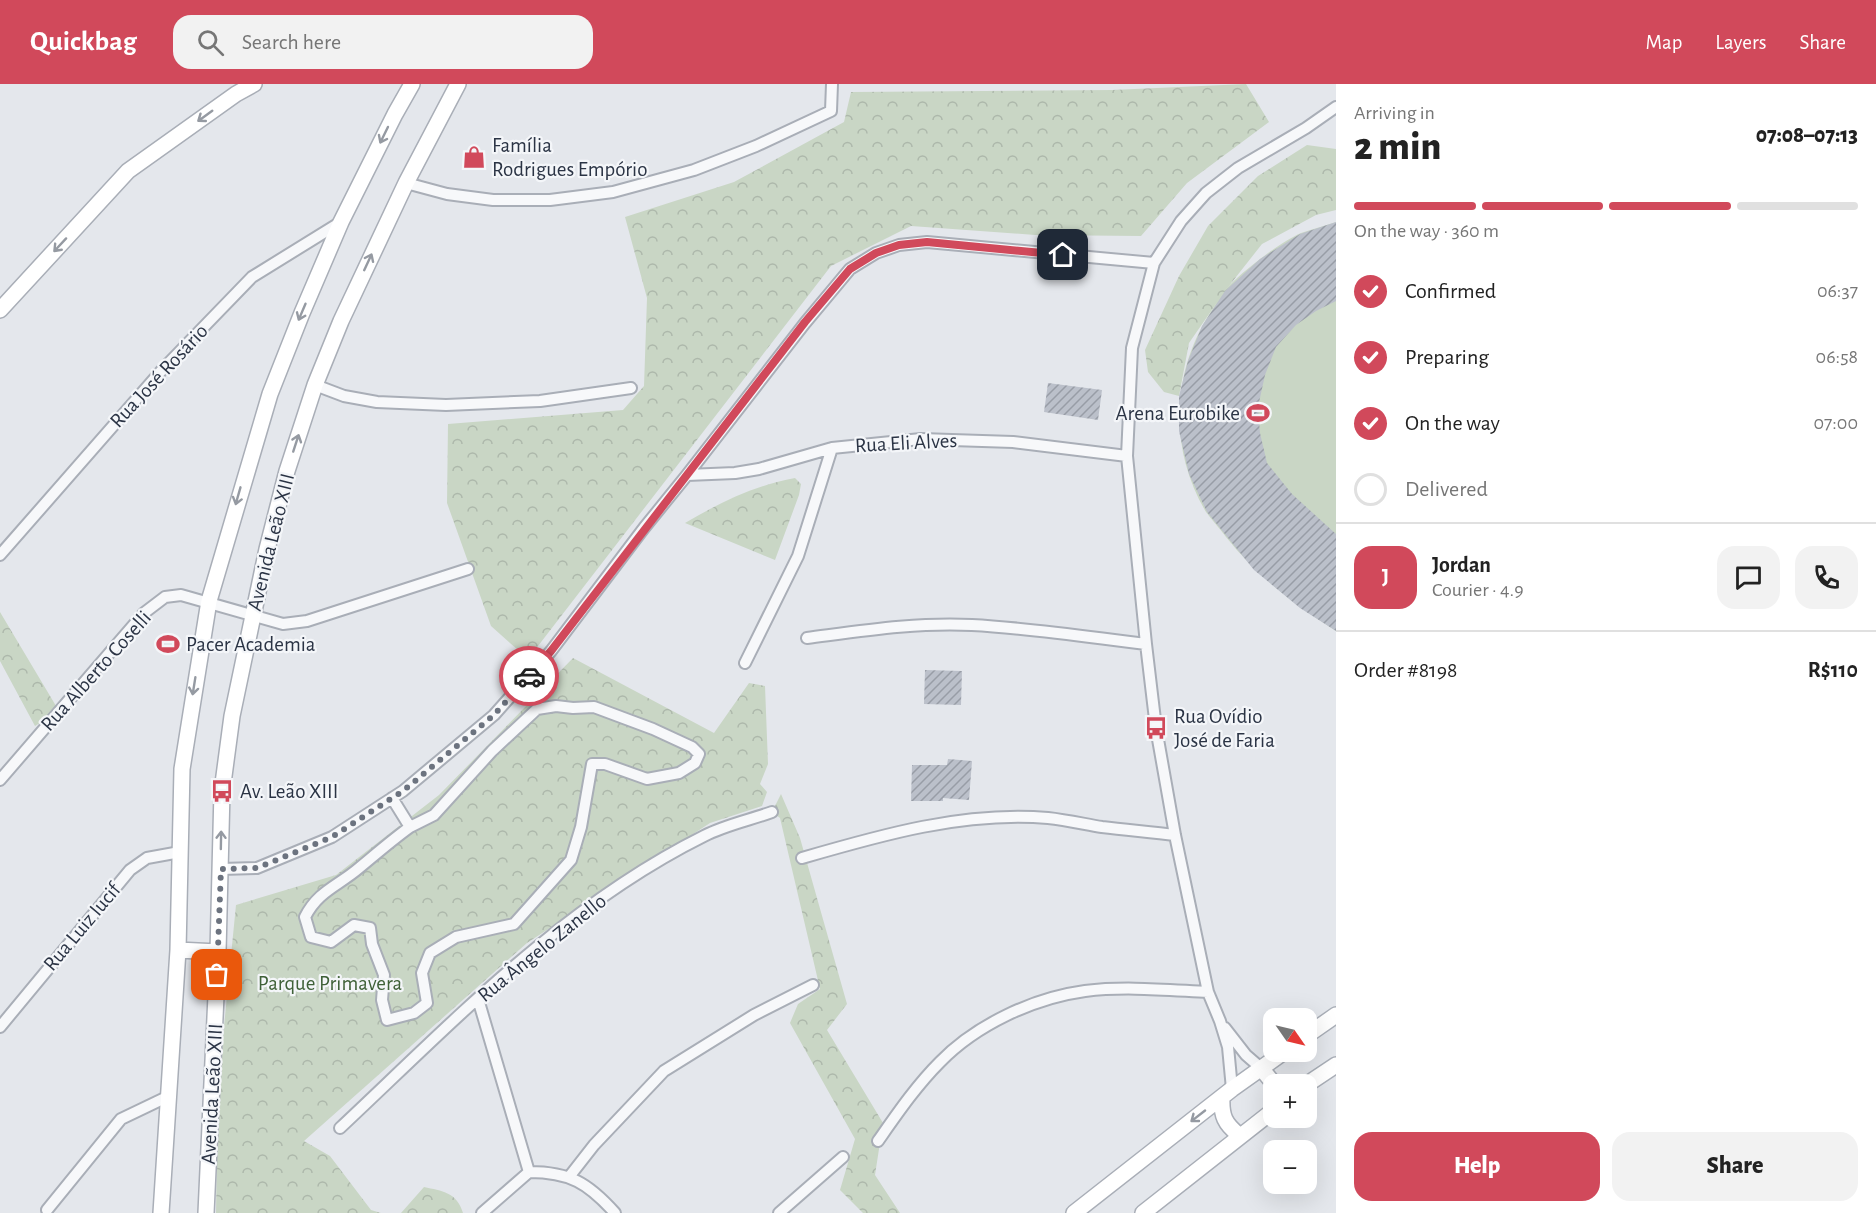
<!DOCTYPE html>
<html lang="en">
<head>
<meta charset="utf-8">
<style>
	:root { --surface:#fff; --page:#f2f2f2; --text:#222; --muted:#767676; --line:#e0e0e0; --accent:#d1495b }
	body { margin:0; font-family:"Alegreya Sans",sans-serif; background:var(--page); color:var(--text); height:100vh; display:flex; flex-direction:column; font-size:22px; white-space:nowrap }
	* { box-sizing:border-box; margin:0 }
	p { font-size:20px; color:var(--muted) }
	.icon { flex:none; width:33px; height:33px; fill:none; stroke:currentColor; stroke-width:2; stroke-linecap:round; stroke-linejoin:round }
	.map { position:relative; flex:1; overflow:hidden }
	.sheet { display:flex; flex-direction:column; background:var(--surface); width:540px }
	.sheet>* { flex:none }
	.needle { width:39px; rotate:124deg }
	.tools { position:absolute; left:1263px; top:924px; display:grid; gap:12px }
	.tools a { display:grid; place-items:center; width:54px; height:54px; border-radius:12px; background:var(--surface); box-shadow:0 6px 24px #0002; font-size:30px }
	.pin { position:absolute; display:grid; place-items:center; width:51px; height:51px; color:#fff; margin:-26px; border-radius:12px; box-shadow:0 3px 9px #0006 }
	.courier { position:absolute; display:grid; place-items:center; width:60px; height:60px; margin:-30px; border:4px solid #d1495b; border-radius:50%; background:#fff; color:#222; box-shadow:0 2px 8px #0007 }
	.head em { font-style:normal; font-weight:800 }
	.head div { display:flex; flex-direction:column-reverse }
	.head { display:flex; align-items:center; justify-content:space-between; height:102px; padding:0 18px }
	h1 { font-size:39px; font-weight:800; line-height:45px }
	.bar { display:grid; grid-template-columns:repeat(4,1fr); gap:9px 6px; align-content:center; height:72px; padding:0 18px }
	.bar i { height:8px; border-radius:4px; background:var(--line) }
	.bar .current { background:var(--accent) }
	.bar p { grid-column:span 4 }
	.line { display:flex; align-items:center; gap:15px; padding:0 18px; border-top:2px solid var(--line) }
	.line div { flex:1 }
	.round { display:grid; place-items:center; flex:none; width:63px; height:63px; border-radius:18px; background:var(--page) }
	ol { padding:0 18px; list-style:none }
	li { display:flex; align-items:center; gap:18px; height:66px }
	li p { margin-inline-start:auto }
	li .icon { padding:6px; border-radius:50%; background:var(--accent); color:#fff; stroke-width:4 }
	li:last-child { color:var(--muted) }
	li i { width:33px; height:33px; border:3px solid var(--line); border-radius:50% }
	.cta { display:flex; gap:12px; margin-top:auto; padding:12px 18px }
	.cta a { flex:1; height:69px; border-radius:18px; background:var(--accent); color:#fff; font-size:24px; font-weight:800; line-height:69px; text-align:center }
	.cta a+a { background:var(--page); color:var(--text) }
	header { display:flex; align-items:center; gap:36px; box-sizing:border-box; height:84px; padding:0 30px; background:var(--accent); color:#fff }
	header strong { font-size:28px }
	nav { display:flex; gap:33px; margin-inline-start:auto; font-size:21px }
	.search { width:420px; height:54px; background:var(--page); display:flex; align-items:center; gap:15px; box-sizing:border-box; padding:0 21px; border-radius:18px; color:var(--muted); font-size:22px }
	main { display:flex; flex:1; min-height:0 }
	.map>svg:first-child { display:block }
	.green { fill:#c9d6c5 }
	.forest { fill:url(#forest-crowns) }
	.building { fill:url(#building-hatch) }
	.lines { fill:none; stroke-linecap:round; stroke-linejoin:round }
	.street-casing { stroke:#a9aeb7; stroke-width:14 }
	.secondary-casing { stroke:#a9aeb7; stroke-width:18 }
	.street { stroke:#f7f8fa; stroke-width:10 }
	.secondary { stroke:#fff; stroke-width:15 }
	.oneway { stroke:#959aa2 }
	.done { stroke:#6c737f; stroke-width:6; stroke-dasharray:0 10.8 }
	.route { stroke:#d1495b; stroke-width:8 }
	.labels { text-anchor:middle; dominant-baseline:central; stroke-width:4.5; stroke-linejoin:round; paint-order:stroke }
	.poi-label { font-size:21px; fill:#2b3445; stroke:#f4f6f9; text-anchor:start }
	.street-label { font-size:21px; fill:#2b3445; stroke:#f4f6f9 }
	.park-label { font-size:21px; fill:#3f6138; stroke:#f4f6f9 }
</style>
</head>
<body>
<header>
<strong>Quickbag</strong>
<div class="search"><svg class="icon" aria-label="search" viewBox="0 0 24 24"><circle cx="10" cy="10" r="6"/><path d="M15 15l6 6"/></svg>Search here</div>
<nav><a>Map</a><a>Layers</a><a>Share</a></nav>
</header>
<main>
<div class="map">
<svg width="1336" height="1129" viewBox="0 0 1336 1129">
	<defs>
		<pattern id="forest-crowns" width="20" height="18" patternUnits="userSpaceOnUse" patternTransform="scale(1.5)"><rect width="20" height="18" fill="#c9d6c5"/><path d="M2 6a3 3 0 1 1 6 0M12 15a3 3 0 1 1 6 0" fill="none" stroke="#adb8ab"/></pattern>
		<pattern id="building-hatch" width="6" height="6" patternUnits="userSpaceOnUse" patternTransform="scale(1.5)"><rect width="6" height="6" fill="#bbc0ca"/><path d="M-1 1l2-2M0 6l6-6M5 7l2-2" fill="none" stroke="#989da6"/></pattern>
	</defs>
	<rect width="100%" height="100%" fill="#e4e7ec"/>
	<path class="green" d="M1336 138V547C1294 520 1257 492 1226 453 1220 445 1212 436 1206 428 1169 366 1171 290 1210 229 1215 222 1219 213 1225 206 1241 188 1279 159 1301 149 1312 145 1325 142 1336 138Z"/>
	<path class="forest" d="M1246 0 1269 38 1187 99 1141 152 1035 151 911 142 831 182 528 575 491 542 447 419 448 340 623 326 644 302 647 214 625 133 734 98 844 38 851 8 1112 6Z
		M1307 61 1336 65V126L1316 131 1262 160 1225 207 1189 259 1179 312 1164 308 1148 288 1145 266 1179 192 1208 142 1258 92Z
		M795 394 801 400 799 411 775 476 685 439C721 418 753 402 795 394Z
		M0 528 59 627 35 642 0 577Z
		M573 574 714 649 749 599 765 602 768 680 760 700 767 708 762 722 710 739 527 859 304 1057 330 1072 371 1126 381 1129H216L218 1003 236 821 336 791 439 711Z
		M781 710 800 754 847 920 827 946 883 1039 875 1091 900 1129H863L840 1106 855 1055 790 939 798 920 820 905 780 734 772 728Z
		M424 1103C442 1107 457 1108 463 1129H401Z"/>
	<path class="building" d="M1336 138V217L1316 227 1296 241 1276 263 1265 291 1258 323 1260 349 1267 379 1292 410 1336 450V547L1300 524 1254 486 1207 428 1189 390 1179 347V312L1188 277 1202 242 1225 207 1260 175 1300 150Z
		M1048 299 1102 306 1098 336 1044 328Z
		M925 586 962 587 961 621 924 620Z
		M948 675 972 677 969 716 943 714V717H911L912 681H947Z"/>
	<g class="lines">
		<g class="street-casing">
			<path id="street" d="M406 99 447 110 493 116H550L613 108 694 86 756 62 831 27 832 0
				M315 301 344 312 377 318 446 321 540 317 631 304
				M687 391 735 389 759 385 832 364 921 355 1013 358 1127 372
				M0 471 162 286 252 193 341 138
				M807 554C861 547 917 538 972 541 1030 544 1088 553 1146 560
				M745 579 798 472 832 364
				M0 696 144 529 165 513 181 511 283 540 307 537 468 485
				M392 714 410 743C392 756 376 770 359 784 338 802 318 807 305 833L311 853 331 858 354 841 370 844 372 860 384 891 382 916 387 936 414 929 427 919 422 889 430 869 456 853 514 840 571 776 581 743 592 680H605L647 695 679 689 695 679 699 670 692 663 653 645 594 623 573 624 556 622 537 625 492 667 434 731 410 743
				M802 774C881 751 964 727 1048 734 1066 736 1084 740 1102 743 1126 746 1151 748 1175 751
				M221 785 257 784 332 753 403 707 494 631 551 567 644 444 687 391 805 239 850 185 876 169 899 161 927 158 1154 179
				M478 915 529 1088C570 1088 588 1099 615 1129
				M0 943 130 786 147 774 180 768
				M1225 944 1246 971 1261 984
				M1232 1005 1228 963 1220 937 1208 908 1175 751 1156 644 1146 560 1127 372 1132 264 1154 179 1181 137 1206 109 1238 84 1306 44 1336 23
				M340 1044C453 938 563 822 704 752 725 741 750 736 772 728
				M878 1057C897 1030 916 1002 940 978 976 941 1033 914 1085 907 1125 902 1167 906 1208 908
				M569 1093 594 1061 664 987 754 931 813 901
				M47 1126 121 1035 169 1012
				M482 1129 529 1088
				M779 1129 843 1073"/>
		</g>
		<g class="secondary-casing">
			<path id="secondary" d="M0 226 128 87 236 10 254 0
				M178 866 218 868
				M1306 952 1336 931
				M1261 984 1274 1000
				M1306 1001 1336 981
				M1222 1013C1221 1032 1225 1040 1239 1051
				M161 1129 178 866 182 685 209 517 270 310 302 229 341 138 395 30 412 0
				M206 1129 218 868 222 707 232 632 267 465 287 387 315 301 341 237 406 99 458 0
				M1074 1129 1232 1005 1284 968
				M1143 1129 1274 1026"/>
		</g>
		<use href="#street" class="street"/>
		<use href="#secondary" class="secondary"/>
	</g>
	<defs><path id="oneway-shaft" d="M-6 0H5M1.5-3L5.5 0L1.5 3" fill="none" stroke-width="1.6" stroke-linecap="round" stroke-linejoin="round" transform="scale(1.5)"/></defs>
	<g class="oneway">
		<use href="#oneway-shaft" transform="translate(205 32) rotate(144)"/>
		<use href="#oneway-shaft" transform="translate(384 51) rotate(116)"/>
		<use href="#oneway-shaft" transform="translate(60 161) rotate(133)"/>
		<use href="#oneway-shaft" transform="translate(368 178) rotate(-65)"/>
		<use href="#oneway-shaft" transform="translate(302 228) rotate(113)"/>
		<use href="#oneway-shaft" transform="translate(296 359) rotate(-72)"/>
		<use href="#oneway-shaft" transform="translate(238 412) rotate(106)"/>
		<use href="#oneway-shaft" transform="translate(194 602) rotate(99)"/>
		<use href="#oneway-shaft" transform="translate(221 756) rotate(-89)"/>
		<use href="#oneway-shaft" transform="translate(1198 1032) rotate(142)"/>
	</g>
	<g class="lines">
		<path class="done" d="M217 891 221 785 257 784 332 753 403 707 494 631 529 592"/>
		<path class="route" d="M529 592 551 567 805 238 850 185 876 169 899 161 927 158 1063 171"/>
	</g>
	<defs>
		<g id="shop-bare" transform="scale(1.8)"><path d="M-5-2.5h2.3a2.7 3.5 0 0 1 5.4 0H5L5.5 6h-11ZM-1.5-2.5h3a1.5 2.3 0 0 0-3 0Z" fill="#d1495b" stroke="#f4f6f9" stroke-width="2.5" paint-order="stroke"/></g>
		<g id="stadium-bare" transform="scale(1.8)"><path d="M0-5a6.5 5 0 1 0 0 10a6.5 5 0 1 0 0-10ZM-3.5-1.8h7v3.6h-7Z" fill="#d1495b" stroke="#f4f6f9" stroke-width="2.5" paint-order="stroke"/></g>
		<g id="bus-bare" transform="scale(1.8)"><path d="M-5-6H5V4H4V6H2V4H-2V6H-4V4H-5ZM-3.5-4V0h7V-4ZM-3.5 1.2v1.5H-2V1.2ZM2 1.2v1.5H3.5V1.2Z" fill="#d1495b" stroke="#f4f6f9" stroke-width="2.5" paint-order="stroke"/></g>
	</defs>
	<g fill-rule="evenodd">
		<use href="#shop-bare" x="474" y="73"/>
		<use href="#stadium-bare" x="1258" y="329"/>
		<use href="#stadium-bare" x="168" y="560"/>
		<use href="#bus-bare" x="1156" y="644"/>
		<use href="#bus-bare" x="222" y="707"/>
	</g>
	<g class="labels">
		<g class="poi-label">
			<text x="492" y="61">Família<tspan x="492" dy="24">Rodrigues Empório</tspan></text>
			<text x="1240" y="329" text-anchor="end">Arena Eurobike</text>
			<text x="186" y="560">Pacer Academia</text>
			<text x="1174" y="632">Rua Ovídio<tspan x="1174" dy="24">José de Faria</tspan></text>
			<text x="240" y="707">Av. Leão XIII</text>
		</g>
		<g class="street-label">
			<text transform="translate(159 292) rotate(-47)">Rua José Rosário</text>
			<text transform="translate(906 359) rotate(-3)">Rua Eli Alves</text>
			<text transform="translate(271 458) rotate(-76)">Avenida Leão XIII</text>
			<text transform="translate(96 587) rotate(-48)">Rua Alberto Coselli</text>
			<text transform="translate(82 843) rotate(-50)">Rua Luiz Iucif</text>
			<text transform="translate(542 864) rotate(-39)">Rua Ângelo Zanello</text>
			<text transform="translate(212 1010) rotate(-87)">Avenida Leão XIII</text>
		</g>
		<g class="park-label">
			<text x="330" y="899">Parque Primavera</text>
		</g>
	</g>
</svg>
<div class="tools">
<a><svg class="needle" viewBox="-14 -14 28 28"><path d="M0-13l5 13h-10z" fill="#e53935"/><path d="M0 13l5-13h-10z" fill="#767676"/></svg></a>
<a>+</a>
<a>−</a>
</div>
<div class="pin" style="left:217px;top:891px;background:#ea580c"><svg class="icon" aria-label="bag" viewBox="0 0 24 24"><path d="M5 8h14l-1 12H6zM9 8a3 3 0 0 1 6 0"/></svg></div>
<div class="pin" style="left:1063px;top:171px;background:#1f2937"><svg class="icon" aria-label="home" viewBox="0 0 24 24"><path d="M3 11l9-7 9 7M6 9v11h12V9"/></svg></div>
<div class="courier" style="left:529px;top:592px"><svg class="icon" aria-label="car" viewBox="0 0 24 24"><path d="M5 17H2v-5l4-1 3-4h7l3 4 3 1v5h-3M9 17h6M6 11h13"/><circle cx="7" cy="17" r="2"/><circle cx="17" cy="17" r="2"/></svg></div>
</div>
<section class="sheet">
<div class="head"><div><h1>2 min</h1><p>Arriving in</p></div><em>07:08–07:13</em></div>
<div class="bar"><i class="current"></i><i class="current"></i><i class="current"></i><i></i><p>On the way · 360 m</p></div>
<ol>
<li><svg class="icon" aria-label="check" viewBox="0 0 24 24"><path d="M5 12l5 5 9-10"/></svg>Confirmed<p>06:37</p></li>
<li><svg class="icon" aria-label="check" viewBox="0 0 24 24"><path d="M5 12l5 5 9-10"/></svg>Preparing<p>06:58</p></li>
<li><svg class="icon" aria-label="check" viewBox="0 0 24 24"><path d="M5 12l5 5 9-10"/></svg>On the way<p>07:00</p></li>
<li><i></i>Delivered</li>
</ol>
<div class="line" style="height:108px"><b class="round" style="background:var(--accent);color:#fff">J</b><div><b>Jordan</b><p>Courier · 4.9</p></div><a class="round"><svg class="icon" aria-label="chat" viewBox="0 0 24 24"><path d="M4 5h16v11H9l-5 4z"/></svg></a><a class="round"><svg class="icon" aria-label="phone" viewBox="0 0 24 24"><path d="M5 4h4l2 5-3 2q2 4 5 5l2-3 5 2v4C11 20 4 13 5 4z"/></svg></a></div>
<div class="line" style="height:78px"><div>Order #8198</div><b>R$110</b></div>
<div class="cta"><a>Help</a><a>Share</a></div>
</section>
</main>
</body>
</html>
